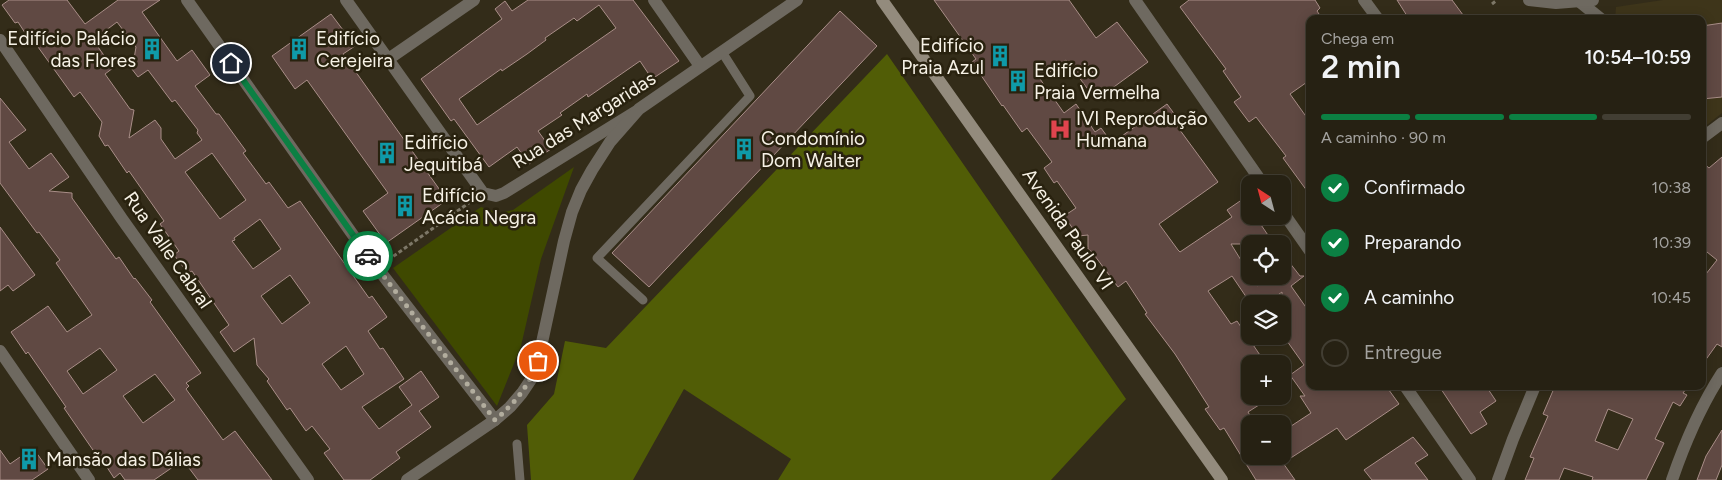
<!DOCTYPE html>
<html lang="pt">
<head>
<meta charset="utf-8">
<style>
	:root { --surface:#262113; --page:#322e21; --text:#f1f3f6; --muted:#a4a3a0; --line:#423e33; --accent:#0b8043 }
	body { margin:0; font-family:Figtree,sans-serif; background:var(--page); color:var(--text); height:100vh; display:flex; flex-direction:column; font-size:19px; white-space:nowrap }
	* { box-sizing:border-box; margin:0 }
	p { font-size:16px; color:var(--muted) }
	.icon { flex:none; width:28px; height:28px; fill:none; stroke:currentColor; stroke-width:2; stroke-linecap:round; stroke-linejoin:round }
	.map { position:relative; flex:1; overflow:hidden }
	.side { position:absolute; left:1306px; top:15px; width:400px; height:375px; display:flex; flex-direction:column; background:var(--surface); border-radius:10px; box-shadow:0 2px 12px #0003,0 0 0 1px var(--line) }
	.side>* { flex:none }
	.needle { width:32px; rotate:324deg }
	.fabs { position:absolute; left:1241px; top:175px; display:grid; gap:10px }
	.fabs a { display:grid; place-items:center; width:50px; height:50px; border-radius:10px; background:var(--surface); box-shadow:0 2px 12px #0003,0 0 0 1px var(--line); font-size:25px }
	.pin { position:absolute; display:grid; place-items:center; width:42px; height:42px; color:#fff; margin:-21px; border:2px solid #fff; border-radius:50%; box-shadow:0 1px 5px #0007 }
	.courier { position:absolute; display:grid; place-items:center; width:50px; height:50px; margin:-25px; border:4px solid #0b8043; border-radius:50%; background:#fff; color:#222; box-shadow:0 1px 6px #0007 }
	.summary em { font-style:normal; font-weight:600 }
	.summary div { display:flex; flex-direction:column-reverse }
	.summary { display:flex; align-items:center; justify-content:space-between; height:85px; padding:0 15px }
	h1 { font-size:32px; font-weight:600; line-height:38px }
	.bar { display:grid; grid-template-columns:repeat(4,1fr); gap:8px 5px; align-content:center; height:60px; padding:0 15px }
	.bar i { height:6px; border-radius:4px; background:var(--line) }
	.bar .on { background:var(--accent) }
	.bar p { grid-column:span 4 }
	ol { padding:0 15px; list-style:none }
	li { display:flex; align-items:center; gap:15px; height:55px }
	li p { margin-inline-start:auto }
	li .icon { padding:5px; border-radius:50%; background:var(--accent); color:#fff; stroke-width:4 }
	li:last-child { color:var(--muted) }
	li i { width:28px; height:28px; border:2px solid var(--line); border-radius:50% }
	.map>svg:first-child { display:block }
	.built { fill:#3e351a }
	.green { fill:#3f4900 }
	.forest { fill:#515d06 }
	.building { fill:#604943; stroke:#a98e88; fill-rule:evenodd }
	.lines { fill:none; stroke-linecap:round; stroke-linejoin:round }
	.path { stroke:#7d7767; stroke-width:3; stroke-dasharray:4 2.5; stroke-linecap:butt }
	.service { stroke:#6e6960; stroke-width:9 }
	.minor { stroke:#6e6960; stroke-width:12 }
	.tertiary { stroke:#6e6960; stroke-width:12 }
	.secondary { stroke:#938b7d; stroke-width:12 }
	.done { stroke:#b2ad9e; stroke-width:5; stroke-dasharray:0 9 }
	.route { stroke:#0b8043; stroke-width:6 }
	.labels { text-anchor:middle; dominant-baseline:central; stroke-width:5; stroke-linejoin:round; paint-order:stroke }
	.poi-label { font-size:19px; fill:#f7f2e6; stroke:#29220f; text-anchor:start }
	.street-label { font-size:19px; fill:#f7f2e6; stroke:#29220f }
</style>
</head>
<body>
<div class="map">
<svg width="1722" height="480" viewBox="0 0 1722 480">
	<rect width="100%" height="100%" fill="#332c19"/>
	<path class="built" d="M1663 0H1722V113L1703 128 1702 19H1615L1616 7Z"/>
	<path class="green" d="M574 167 541 259 521 346 497 406 393 268 481 207 499 213 513 210Z"/>
	<path class="forest" d="M887 54 1126 399 1051 480H778L791 459 684 389 633 480H531L527 425 554 394 565 341 606 348Z"/>
	<path class="building" d="M9 0H67L85 24 118 0H160L142 12 177 61 192 50 210 75 195 86 216 114H219L246 151 243 153 266 184 269 182 288 208 300 201 369 298 372 296 387 317 368 331 380 349 383 348 404 379 362 407 379 429 412 405 399 387 421 371 439 397 419 411 431 427 396 452 400 458 370 480H344L324 453 330 449 312 426 306 431 290 408 287 410 267 381 269 379 257 365 254 338 234 352 220 332 229 325 192 271 188 273 174 255 179 251 160 224 164 221 129 171 127 173 108 145 105 146 99 136 102 122 80 92 74 97 33 40 31 42 18 22 15 23 2 5ZM117 22 136 47 134 59 128 64 138 77 148 70 172 102 175 100 198 130 197 133 202 140 175 159 161 139V128L155 120 129 138 134 110 130 109 105 74 113 68 93 40ZM212 153 246 200 220 219 185 172ZM260 219 281 249 253 269 232 241 235 240 234 238ZM290 275 310 303 282 324 261 296ZM346 346 364 374 341 390 322 364Z
		M528 0H633L679 61 652 79 640 61 588 97 587 94 560 113 562 115 538 131 551 149 529 164 517 147 489 167 454 119 451 121 421 79 502 19 495 9 505 1 512 11ZM599 5 616 28 477 125 459 99 501 69 502 71 527 54 546 40 545 38 574 18 577 21Z
		M934 0H1069L1096 38 1117 22 1148 62 1096 100 1066 60 1040 79 1064 113 1076 104 1095 132 1101 128 1112 143 1167 104 1178 119 1174 122 1218 182 1159 224 1178 250 1180 252 1232 217 1227 210 1243 199 1250 209V216H1255L1274 244H1231L1257 286 1271 276H1282V253L1300 276H1304L1291 286 1310 313V386H1386L1399 404 1346 440 1337 428 1283 463 1295 480H1256L1224 428 1220 430 1205 409 1209 407 1175 354 1145 314 1147 313 1126 281 1118 287 1092 252 1088 249V235L1078 236 1064 216 1076 208 1057 181 1054 183 1044 168 1052 162 1027 128 1022 132 1003 105 1002 106 972 62 976 59ZM1232 276 1251 304H1265L1282 292V320L1288 329 1282 334 1304 365 1290 375 1305 396H1300L1311 413 1282 432V462L1278 456H1250V424H1255L1248 412 1273 396H1250V364H1266L1237 321 1231 324 1208 291Z
		M1189 0H1315L1320 8 1317 11 1321 17 1310 19V80L1290 94 1310 122V195L1283 158 1286 156 1256 117 1249 122 1234 102 1241 97 1223 71 1226 69 1180 7Z
		M1397 0H1452L1466 19H1409Z
		M840 11 877 46 649 287 612 253Z
		M331 14 355 46 343 54 447 200 386 243 363 211 388 193 307 80 295 89 272 56Z
		M1722 23V97L1702 99V26Z
		M0 98 26 130 9 142 29 169 51 153 69 177 49 191 72 193V198L116 259 119 257 134 279 135 278 152 300 150 302 201 373 186 383 189 386 186 389 223 440 235 431 272 480H198L183 460 154 480H125L120 473 114 478 97 452 95 453 64 408 66 407 28 352 26 354 11 332 48 306 67 332 92 315 56 263 60 260 39 232 37 233 0 183ZM100 348 117 370 83 394 67 371ZM155 374 175 400 143 423 123 396Z
		M1722 157V347L1717 344 1702 365V279L1717 260 1702 248V162L1709 168Z
		M0 227 35 275 13 291 8 285 0 291Z
		M1439 386H1486L1496 401 1480 412 1487 424 1471 434Z
		M1555 386H1688L1683 393 1687 395 1680 406 1673 402 1655 439 1664 443 1646 480H1592L1593 477 1564 468 1559 480H1525L1534 458 1530 457 1548 416 1543 414ZM1608 409 1633 419 1618 450 1595 441Z
		M1722 430V465L1716 480H1697L1706 456Z
		M1413 437 1428 455 1415 463 1428 480H1372L1364 470Z
		M33 448 48 469 32 480H0V450L10 464Z"/>
	<g class="lines">
		<path class="path" d="M1492 4 1497 0
			M388 260 473 200"/>
		<path class="service" d="M643 300 597 258 750 96 722 52
			M517 444 520 480"/>
		<path class="minor" d="M187 0 365 252 495 420
			M346 0 483 193 496 196 504 193 635 112
			M654 0 700 66
			M1135 0 1263 184
			M1364 0 1378 19
			M1580 2 1601 19
			M0 40 122 219 308 480
			M387 60 474 0
			M1702 138 1722 123
			M1282 211 1310 251
			M0 351 89 480
			M1405 386 1470 480
			M1498 480 1513 439 1535 386
			M1672 480C1685 442 1700 407 1722 373"/>
		<path class="tertiary" d="M1529 0 1556 3 1593 0
			M407 480 495 420 510 407 522 393 532 378 538 361 564 241 572 212 581 190 592 170 610 142 639 109 797 0"/>
		<path class="secondary" d="M882 0 1222 480"/>
	</g>
	<g class="lines">
		<path class="done" d="M368 256 495 420C515 403 529 386 538 361"/>
		<path class="route" d="M231 63 368 256"/>
	</g>
	<defs>
		<g id="building-bare" transform="scale(1.725)"><path d="M-4-6H4V6H1V3H-1V6H-4ZM-2.5-4.3h1.7v1.8h-1.7ZM.8-4.3h1.7v1.8H.8ZM-2.5-1h1.7V.8h-1.7ZM.8-1h1.7V.8H.8Z" fill="#0f9aa8" stroke="#29220f" stroke-width="2.5" paint-order="stroke"/></g>
		<g id="hospital-bare" transform="scale(1.725)"><path d="M-5-5h3v3.5h4V-5h3V5h-3V1.5h-4V5h-3Z" fill="#e0444e" stroke="#29220f" stroke-width="2.5" paint-order="stroke"/></g>
	</defs>
	<g fill-rule="evenodd">
		<use href="#building-bare" x="152" y="49"/>
		<use href="#building-bare" x="299" y="49"/>
		<use href="#building-bare" x="1000" y="56"/>
		<use href="#building-bare" x="1018" y="81"/>
		<use href="#hospital-bare" x="1060" y="129"/>
		<use href="#building-bare" x="744" y="149"/>
		<use href="#building-bare" x="387" y="153"/>
		<use href="#building-bare" x="405" y="206"/>
		<use href="#building-bare" x="29" y="459"/>
	</g>
	<g class="labels">
		<g class="poi-label">
			<text x="136" y="38" text-anchor="end">Edifício Palácio<tspan x="136" dy="22">das Flores</tspan></text>
			<text x="316" y="38">Edifício<tspan x="316" dy="22">Cerejeira</tspan></text>
			<text x="984" y="45" text-anchor="end">Edifício<tspan x="984" dy="22">Praia Azul</tspan></text>
			<text x="1034" y="70">Edifício<tspan x="1034" dy="22">Praia Vermelha</tspan></text>
			<text x="1076" y="118">IVI Reprodução<tspan x="1076" dy="22">Humana</tspan></text>
			<text x="761" y="138">Condomínio<tspan x="761" dy="22">Dom Walter</tspan></text>
			<text x="404" y="142">Edifício<tspan x="404" dy="22">Jequitibá</tspan></text>
			<text x="422" y="195">Edifício<tspan x="422" dy="22">Acácia Negra</tspan></text>
			<text x="46" y="459">Mansão das Dálias</text>
		</g>
		<g class="street-label">
			<text transform="translate(584 120) rotate(-32)">Rua das Margaridas</text>
			<text transform="translate(1068 229) rotate(55)">Avenida Paulo VI</text>
			<text transform="translate(168 250) rotate(55)">Rua Valle Cabral</text>
		</g>
	</g>
</svg>
<div class="fabs">
<a><svg class="needle" viewBox="-14 -14 28 28"><path d="M0-13l5 13h-10z" fill="#e53935"/><path d="M0 13l5-13h-10z" fill="#a4a3a0"/></svg></a>
<a><svg class="icon" aria-label="locate" viewBox="0 0 24 24"><circle cx="12" cy="12" r="6"/><path d="M12 2v4M12 18v4M2 12h4M18 12h4"/></svg></a>
<a><svg class="icon" aria-label="layers" viewBox="0 0 24 24"><path d="M12 4l9 5-9 5-9-5zM3 14l9 5 9-5"/></svg></a>
<a>+</a>
<a>−</a>
</div>
<div class="pin" style="left:538px;top:361px;background:#ea580c"><svg class="icon" aria-label="bag" viewBox="0 0 24 24"><path d="M5 8h14l-1 12H6zM9 8a3 3 0 0 1 6 0"/></svg></div>
<div class="pin" style="left:231px;top:63px;background:#1f2937"><svg class="icon" aria-label="home" viewBox="0 0 24 24"><path d="M3 11l9-7 9 7M6 9v11h12V9"/></svg></div>
<div class="courier" style="left:368px;top:256px"><svg class="icon" aria-label="car" viewBox="0 0 24 24"><path d="M5 17H2v-5l4-1 3-4h7l3 4 3 1v5h-3M9 17h6M6 11h13"/><circle cx="7" cy="17" r="2"/><circle cx="17" cy="17" r="2"/></svg></div>
<section class="side">
<div class="summary"><div><h1>2 min</h1><p>Chega em</p></div><em>10:54–10:59</em></div>
<div class="bar"><i class="on"></i><i class="on"></i><i class="on"></i><i></i><p>A caminho · 90 m</p></div>
<ol>
<li><svg class="icon" aria-label="check" viewBox="0 0 24 24"><path d="M5 12l5 5 9-10"/></svg>Confirmado<p>10:38</p></li>
<li><svg class="icon" aria-label="check" viewBox="0 0 24 24"><path d="M5 12l5 5 9-10"/></svg>Preparando<p>10:39</p></li>
<li><svg class="icon" aria-label="check" viewBox="0 0 24 24"><path d="M5 12l5 5 9-10"/></svg>A caminho<p>10:45</p></li>
<li><i></i>Entregue</li>
</ol>
</section>
</div>
</body>
</html>
